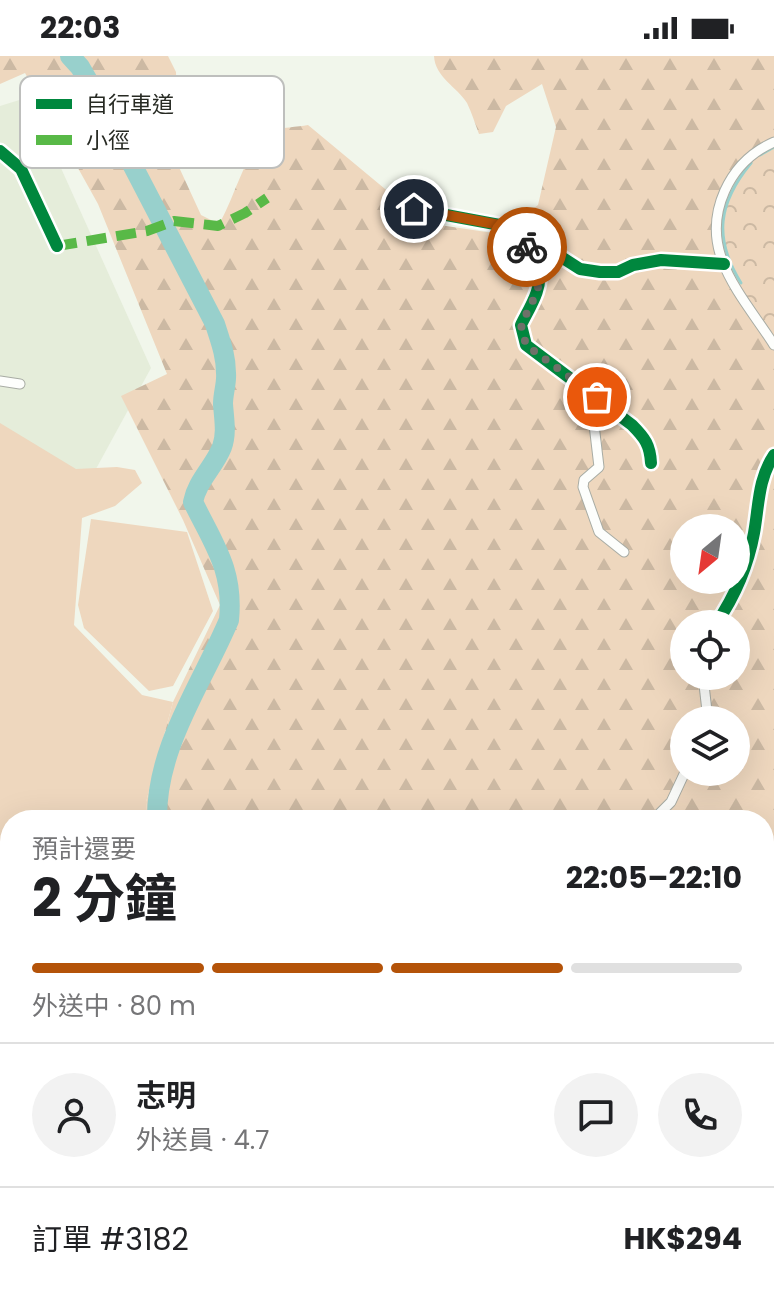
<!DOCTYPE html>
<html lang="zh-TW">
<head>
<meta charset="utf-8">
<style>
	:root { --surface:#fff; --page:#f2f2f2; --text:#202124; --muted:#757577; --line:#e0e0e0; --accent:#b45309 }
	body { margin:0; font-family:Poppins,"Noto Sans TC",sans-serif; background:var(--page); color:var(--text); height:100vh; display:flex; flex-direction:column; font-size:30px; white-space:nowrap }
	* { box-sizing:border-box; margin:0 }
	p { font-size:26px; color:var(--muted) }
	.icon { flex:none; width:44px; height:44px; fill:none; stroke:currentColor; stroke-width:2; stroke-linecap:round; stroke-linejoin:round }
	.map { position:relative; flex:1; overflow:hidden }
	.panel { position:absolute; left:0px; top:754px; width:774px; height:496px; display:flex; flex-direction:column; background:var(--surface); border-radius:32px 32px 0 0; box-shadow:0 8px 32px #0002 }
	.panel>* { flex:none }
	.needle { width:52px; rotate:209deg }
	.controls { position:absolute; left:670px; top:458px; display:grid; gap:16px }
	.controls a { display:grid; place-items:center; width:80px; height:80px; border-radius:50%; background:var(--surface); box-shadow:0 8px 32px #0002; font-size:40px }
	.pin { position:absolute; display:grid; place-items:center; width:68px; height:68px; color:#fff; margin:-34px; border:4px solid #fff; border-radius:50%; box-shadow:0 2px 8px #0007 }
	.courier { position:absolute; display:grid; place-items:center; width:80px; height:80px; margin:-40px; border:6px solid #b45309; border-radius:50%; background:#fff; color:#222; box-shadow:0 2px 10px #0007 }
	.summary em { font-style:normal; font-weight:700 }
	.summary div { display:flex; flex-direction:column-reverse }
	.summary { display:flex; align-items:center; justify-content:space-between; height:136px; padding:0 32px }
	h1 { font-size:52px; font-weight:700; line-height:60px }
	.bar { display:grid; grid-template-columns:repeat(4,1fr); gap:12px 8px; align-content:center; height:96px; padding:0 32px }
	.bar i { height:10px; border-radius:6px; background:var(--line) }
	.bar .active { background:var(--accent) }
	.bar p { grid-column:span 4 }
	.line { display:flex; align-items:center; gap:20px; padding:0 32px; border-top:2px solid var(--line) }
	.line div { flex:1 }
	.round { display:grid; place-items:center; flex:none; width:84px; height:84px; border-radius:42px; background:var(--page) }
	.status { display:flex; justify-content:space-between; align-items:center; height:56px; padding:0 40px; background:var(--surface); direction:ltr }
	.status svg { height:22px; fill:currentColor }
	.map>svg:first-child { display:block }
	.built { fill:#e5edda }
	.green { fill:#eed7be }
	.forest { fill:url(#forest-firs); fill-rule:evenodd }
	.park { fill:url(#park-crowns) }
	.lines { fill:none; stroke-linecap:round; stroke-linejoin:round }
	.stream { stroke:#98d0cc; stroke-width:3 }
	.river { stroke:#98d0cc; stroke-width:20 }
	.street-casing { stroke:#a8aca4; stroke-width:11 }
	.street { stroke:#fdfefc; stroke-width:9 }
	.quiet { stroke:#58b947; stroke-width:10; stroke-dasharray:20 10; stroke-linecap:butt }
	.cycleway-casing { stroke:#fff; stroke-width:17 }
	.cycleway { stroke:#00873e; stroke-width:12 }
	.done { stroke:#6e7169; stroke-width:8; stroke-dasharray:0 14.4 }
	.route { stroke:#b45309; stroke-width:10 }
	.key { fill:#fff; stroke:#bebfbd; stroke-width:2 }
	.key-label { font-size:22px; fill:#272a23 }
</style>
</head>
<body>
<div class="status"><b>22:03</b><svg viewBox="0 0 49 12"><path d="M0 12V9h3v3zM5 12V6h3v6zM10 12V3h3v9zM15 12V0h3v12zM26 1h20v11H26zM47 4h2v5h-2z"/></svg></div>
<div class="map">
<svg width="774" height="1250" viewBox="0 0 774 1250">
	<defs>
		<pattern id="forest-firs" width="22" height="20" patternUnits="userSpaceOnUse" patternTransform="scale(2)"><rect width="22" height="20" fill="#eed7be"/><path d="M5 1l3.5 6h-7zM16 11l3.5 6h-7z" fill="#ccb9a3"/></pattern>
		<pattern id="park-crowns" width="20" height="18" patternUnits="userSpaceOnUse" patternTransform="scale(2)"><rect width="20" height="18" fill="#eed7be"/><path d="M2 6a3 3 0 1 1 6 0M12 15a3 3 0 1 1 6 0" fill="none" stroke="#ccb9a3"/></pattern>
	</defs>
	<rect width="100%" height="100%" fill="#f1f6eb"/>
	<path class="built" d="M29 41 151 312 0 589V50Z"/>
	<path class="green" d="M0 367 76 413 117 411 135 414 142 427 115 450 82 462 74 569 142 639 173 646 146 746 148 764H10V821L0 809Z
		M91 463 187 476 213 555 173 630 149 635 84 572 78 549Z
		M134 1240H207L213 1250H135Z"/>
	<path class="forest" d="M0 0H168L176 16 178 109 201 159 219 168C235 142 245 93 271 76 280 71 298 71 308 69L426 167 500 178 538 149 556 71 542 28 506 50 493 76 479 78C475 68 472 57 467 47 457 31 435 21 434 0H774V1250H213L207 1240H764V764H148L146 746 173 646 220 549 183 464 121 340 167 318 98 148 25 17 0 28ZM684 472H736V524H684ZM684 568H736V620H684ZM684 664H736V716H684Z"/>
	<path class="park" d="M774 88V284C745 237 704 195 728 137 730 132 732 124 735 119 743 107 762 97 774 88Z"/>
	<g class="lines">
		<path class="stream" d="M760 99 774 91
			M741 227C713 182 718 147 751 107
			M764 1207 774 1212"/>
		<path class="river" d="M70 0 80 11 95 37 215 268C220 284 226 299 226 317 227 327 223 337 223 348 224 363 227 377 222 391 214 411 197 425 193 446 214 489 234 514 229 564 201 630 156 691 157 764
			M265 1240 268 1250"/>
		<g class="street-casing">
			<path id="street" d="M774 86C729 106 705 157 722 204 733 234 757 262 774 289
				M0 95 21 113 57 190
				M414 153 516 172 580 213 600 216H618L633 209 661 204 724 208
				M525 177C525 192 533 200 538 214 544 231 528 254 521 269L526 289 632 369C645 382 650 389 651 407
				M0 325 20 328
				M597 341 593 360 599 411 584 424 583 431 599 476 624 496
				M716 568C735 540 748 510 754 477 759 449 758 423 774 399
				M703 620 708 664
				M653 764 671 746 685 716
				M0 842 10 871
				M0 936 10 935
				M179 1240 186 1250
				M21 1250 30 1240
				M405 1250 409 1240"/>
		</g>
		<use href="#street" class="street"/>
		<path class="quiet" d="M57 190 147 175 174 165 218 170 245 157 267 142
			M439 1240 448 1242 456 1250"/>
		<g class="cycleway-casing">
			<path id="cycleway" d="M0 95 21 113 57 190
				M414 153 516 172 580 213 600 216H618L633 209 661 204 724 208
				M525 177C525 192 533 200 538 214 544 231 528 254 521 269L526 289 632 369C645 382 650 389 651 407
				M716 568C735 540 748 510 754 477 759 449 758 423 774 399"/>
		</g>
		<use href="#cycleway" class="cycleway"/>
	</g>
	<g class="lines">
		<path class="done" d="M527 191 540 222 537 236 521 269 526 289 597 341"/>
		<path class="route" d="M414 153 516 172 525 177 527 191"/>
	</g>
	<rect x="20" y="20" width="264" height="92" rx="12" class="key"/>
	<rect x="36" y="43" width="36" height="10" fill="#00873e"/>
	<rect x="36" y="79" width="36" height="10" fill="#58b947"/>
	<g class="key-label">
		<text x="86" y="56">自行車道</text>
		<text x="86" y="92">小徑</text>
	</g>
</svg>
<div class="controls">
<a><svg class="needle" viewBox="-14 -14 28 28"><path d="M0-13l5 13h-10z" fill="#e53935"/><path d="M0 13l5-13h-10z" fill="#757577"/></svg></a>
<a><svg class="icon" aria-label="locate" viewBox="0 0 24 24"><circle cx="12" cy="12" r="6"/><path d="M12 2v4M12 18v4M2 12h4M18 12h4"/></svg></a>
<a><svg class="icon" aria-label="layers" viewBox="0 0 24 24"><path d="M12 4l9 5-9 5-9-5zM3 14l9 5 9-5"/></svg></a>
</div>
<div class="pin" style="left:597px;top:341px;background:#ea580c"><svg class="icon" aria-label="bag" viewBox="0 0 24 24"><path d="M5 8h14l-1 12H6zM9 8a3 3 0 0 1 6 0"/></svg></div>
<div class="pin" style="left:414px;top:153px;background:#1f2937"><svg class="icon" aria-label="home" viewBox="0 0 24 24"><path d="M3 11l9-7 9 7M6 9v11h12V9"/></svg></div>
<div class="courier" style="left:527px;top:191px"><svg class="icon" aria-label="bike" viewBox="0 0 24 24"><circle cx="6" cy="16" r="4"/><circle cx="18" cy="16" r="4"/><path d="M6 16l4-8h5l3 8M10 8l3 8H6M13 5h3"/></svg></div>
<section class="panel">
<div class="summary"><div><h1>2 分鐘</h1><p>預計還要</p></div><em>22:05–22:10</em></div>
<div class="bar"><i class="active"></i><i class="active"></i><i class="active"></i><i></i><p>外送中 · 80 m</p></div>
<div class="line" style="height:144px"><a class="round"><svg class="icon" aria-label="person" viewBox="0 0 24 24"><circle cx="12" cy="8" r="4"/><path d="M4 21q1-7 8-7t8 7"/></svg></a><div><b>志明</b><p>外送員 · 4.7</p></div><a class="round"><svg class="icon" aria-label="chat" viewBox="0 0 24 24"><path d="M4 5h16v11H9l-5 4z"/></svg></a><a class="round"><svg class="icon" aria-label="phone" viewBox="0 0 24 24"><path d="M5 4h4l2 5-3 2q2 4 5 5l2-3 5 2v4C11 20 4 13 5 4z"/></svg></a></div>
<div class="line" style="height:104px"><div>訂單 #3182</div><b>HK$294</b></div>
</section>
</div>
</body>
</html>
